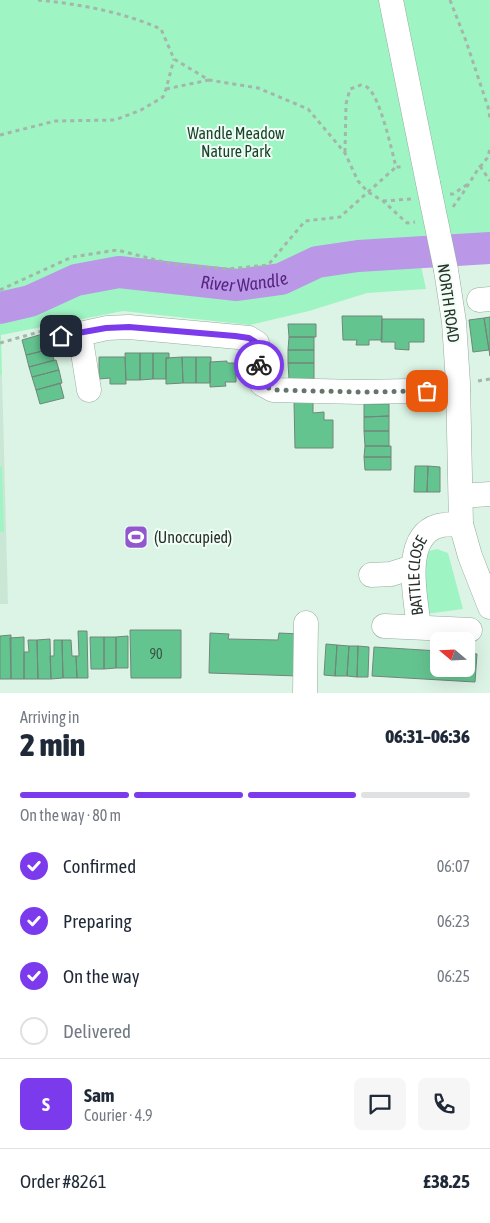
<!DOCTYPE html>
<html lang="en">
<head>
<meta charset="utf-8">
<style>
	:root { --surface:#fff; --page:#f6f6f7; --text:#1f2937; --muted:#747a83; --line:#e0e1e3; --accent:#7c3aed }
	body { margin:0; font-family:"Asap Condensed",sans-serif; background:var(--page); color:var(--text); height:100vh; display:flex; flex-direction:column; font-size:19px; white-space:nowrap }
	* { box-sizing:border-box; margin:0 }
	p { font-size:16px; color:var(--muted) }
	.icon { flex:none; width:28px; height:28px; fill:none; stroke:currentColor; stroke-width:2; stroke-linecap:round; stroke-linejoin:round }
	.map { position:relative; height:693px; overflow:hidden }
	.panel { display:flex; flex-direction:column; background:var(--surface); flex:1 }
	.panel>* { flex:none }
	.needle { width:32px; rotate:289deg }
	.controls { position:absolute; left:430px; top:632px; display:grid; gap:10px }
	.controls a { display:grid; place-items:center; width:45px; height:45px; border-radius:8px; background:var(--surface); box-shadow:0 5px 20px #0002; font-size:25px }
	.pin { position:absolute; display:grid; place-items:center; width:42px; height:42px; color:#fff; margin:-21px; border-radius:10px; box-shadow:0 2px 8px #0006 }
	.courier { position:absolute; display:grid; place-items:center; width:50px; height:50px; margin:-25px; border:4px solid #7c3aed; border-radius:50%; background:#fff; color:#222; box-shadow:0 1px 6px #0007 }
	.summary em { font-style:normal; font-weight:800 }
	.summary div { display:flex; flex-direction:column-reverse }
	.summary { display:flex; align-items:center; justify-content:space-between; height:85px; padding:0 20px }
	h1 { font-size:32px; font-weight:800; line-height:38px }
	.bar { display:grid; grid-template-columns:repeat(4,1fr); gap:8px 5px; align-content:center; height:60px; padding:0 20px }
	.bar i { height:6px; border-radius:4px; background:var(--line) }
	.bar .active { background:var(--accent) }
	.bar p { grid-column:span 4 }
	.line { display:flex; align-items:center; gap:12px; padding:0 20px; border-top:1px solid var(--line) }
	.line div { flex:1 }
	.round { display:grid; place-items:center; flex:none; width:52px; height:52px; border-radius:8px; background:var(--page) }
	ol { padding:0 20px; list-style:none }
	li { display:flex; align-items:center; gap:15px; height:55px }
	li p { margin-inline-start:auto }
	li .icon { padding:5px; border-radius:50%; background:var(--accent); color:#fff; stroke-width:4 }
	li:last-child { color:var(--muted) }
	li i { width:28px; height:28px; border:2px solid var(--line); border-radius:50% }
	.map>svg:first-child { display:block }
	.built { fill:#cae7d5 }
	.green { fill:#9ff4c3 }
	.lines { fill:none; stroke-linecap:round; stroke-linejoin:round }
	.river { stroke:#bb97e7; stroke-width:32 }
	.building { fill:#64c490; stroke:#718679 }
	.minor-casing { stroke:#96ac9f; stroke-width:25 }
	.path { stroke:#a3b6aa; stroke-width:3; stroke-dasharray:4 4; stroke-linecap:butt }
	.minor { stroke:#fff; stroke-width:24 }
	.minor-bridge-casing { stroke:#96ac9f; stroke-width:25; stroke-linecap:butt }
	.minor-bridge { stroke:#fff; stroke-width:24 }
	.done { stroke:#66756b; stroke-width:5; stroke-dasharray:0 9 }
	.route { stroke:#7c3aed; stroke-width:6 }
	.labels { text-anchor:middle; dominant-baseline:central; stroke-width:4; stroke-linejoin:round; paint-order:stroke }
	.number-label { font-size:14px; fill:#365544 }
	.park-label { font-size:16px; fill:#1a432d; stroke:#f0fef5 }
	.street-label { font-size:16px; fill:#27302a; stroke:#f0fef5 }
	.poi-label { font-size:16px; fill:#27302a; stroke:#f0fef5; text-anchor:start }
	.water-label { font-size:18px; font-style:italic; fill:#562582; stroke:#f0fef5 }
</style>
</head>
<body>
<div class="map">
<svg width="490" height="693" viewBox="0 0 490 693">
	<rect width="100%" height="100%" fill="#dcf4e5"/>
	<path class="built" d="M0 375H2L8 604H0Z"/>
	<path class="green" d="M0 0H490V248L418 252 426 289 367 293 309 311 250 325 123 311 1 335 2 375H0Z
		M2 466 4 532H0V467Z
		M437 549 448 553 463 609 426 614 425 559 429 551Z"/>
	<g class="lines">
		<path class="river" id="s1" d="M0 308 30 301 76 280 119 272 237 285 281 279 317 262 358 256 490 248"/>
	</g>
	<path class="building" d="M342 316H382V340H369V345H356L357 340H343Z
		M490 317V356L484 318Z
		M484 318 489 350 473 352 469 320Z
		M382 319H424V342H409V350L395 349V342H381Z
		M288 324H316V337H289Z
		M46 333 51 349 26 355 22 340Z
		M289 337H314V350H288Z
		M51 349 54 360 29 367 26 355Z
		M288 350H314V363H288Z
		M125 353H140V380H126Z
		M140 353H153V379L140 380Z
		M153 353H169V358H166V379H153Z
		M99 357H125L126 384H110V378L99 379Z
		M182 357H196V383H183Z
		M182 357 183 383 166 384V358Z
		M196 357H211V362H210V383H196Z
		M56 360 59 370 32 377 29 367Z
		M227 361V363H236V382H225L226 386 210 387V362Z
		M288 363H314V379H289Z
		M59 370 62 383 36 390 32 377Z
		M60 383 64 398 40 404 36 390Z
		M294 401H313V413L324 412V420H333V448H295Z
		M364 404H389V416L364 417Z
		M389 416V431H364V417Z
		M364 431H389V446H365Z
		M365 446H391V457H364Z
		M364 457H391V470H365Z
		M415 466H428L427 492H414Z
		M428 466 440 467V492H427Z
		M130 630H181V678H131Z
		M78 631H87L88 678H77L76 656H79Z
		M210 633 229 634 228 639 278 640 279 633 300 634 298 676 209 673Z
		M11 635V679H0V636Z
		M128 636V668H116V637Z
		M24 637V679H11L10 638Z
		M90 637H104V669H91Z
		M104 637H116V668L104 669Z
		M50 639 51 679H38L37 640Z
		M28 640H37L38 679H24V652H29Z
		M54 640H62L63 678 51 679 50 656H54Z
		M62 640H71L72 656H76L77 678H63Z
		M326 644 337 645 335 676 324 675Z
		M337 645 349 646 347 676H335Z
		M349 646H358L357 677 347 676Z
		M358 646 369 647 368 677H357Z
		M374 647 439 651V669H466V653L477 654 475 682 372 676Z"/>
	<g class="lines">
		<g class="minor-casing">
			<g id="minor">
				<path d="M391 0 428 183"/>
				<path d="M446 270 454 322 458 383 461 524 470 556 490 607"/>
				<path d="M479 300 490 299"/>
				<path d="M89 390 80 334 107 328 129 327 249 338 257 343 262 384 273 390 360 392 458 390"/>
				<path d="M461 496 490 494"/>
				<path d="M371 575 391 574 413 567"/>
				<path d="M384 626 470 630"/>
				<path id="s2" d="M419 627C416 600 401 537 438 526 445 524 454 524 461 524"/>
				<path d="M305 693 306 623"/>
			</g>
		</g>
		<path class="path" d="M38 0C79 4 123 12 161 29L174 59 209 80 258 88 308 109 345 153 358 181 368 192 383 201 407 223 415 222
			M450 0 466 41 488 107 490 118
			M166 89 209 80
			M0 135 55 121 115 120 141 110 163 97 166 89 174 59
			M345 152 346 104 350 89 361 85C363 86 366 86 368 88 380 97 392 151 396 167H404
			M480 166 490 181
			M480 167 488 157 490 148
			M450 194H453L468 184
			M383 201 411 199
			M453 207 463 193 480 166
			M0 290 72 257 117 250 172 264 227 269 268 265 305 221 340 217 396 167
			M0 343 46 330 61 336
			M478 381 490 379"/>
		<use href="#minor" class="minor"/>
		<g class="minor-bridge-casing">
			<path id="minor-bridge" d="M428 183 446 270"/>
		</g>
		<use href="#minor-bridge" class="minor-bridge"/>
	</g>
	<g class="lines">
		<path class="done" d="M259 365 262 384 272 390 360 392 427 391"/>
		<path class="route" d="M61 336 106 328 129 327 235 336 249 338 257 343 259 365"/>
	</g>
	<defs>
		<g id="stadium-square" transform="scale(1.25)"><rect x="-9" y="-9" width="18" height="18" rx="4" fill="#9257cf" stroke="#f0fef5"/><path d="M0-5a6.5 5 0 1 0 0 10a6.5 5 0 1 0 0-10ZM-3.5-1.8h7v3.6h-7Z" fill="#fff"/></g>
	</defs>
	<g fill-rule="evenodd">
		<use href="#stadium-square" x="136" y="537"/>
	</g>
	<g class="labels">
		<g class="number-label">
			<text x="156" y="654">90</text>
		</g>
		<g class="park-label">
			<text x="236" y="133">Wandle Meadow<tspan x="236" dy="18">Nature Park</tspan></text>
		</g>
		<g class="street-label">
			<text transform="translate(449 303) rotate(82)">NORTH ROAD</text>
			<text stroke="none"><textPath href="#s2" startOffset="52">BATTLE CLOSE</textPath></text>
		</g>
		<g class="poi-label">
			<text x="154" y="537">(Unoccupied)</text>
		</g>
		<g class="water-label">
			<text stroke="none"><textPath href="#s1" startOffset="251">River Wandle</textPath></text>
		</g>
	</g>
</svg>
<div class="controls">
<a><svg class="needle" viewBox="-14 -14 28 28"><path d="M0-13l5 13h-10z" fill="#e53935"/><path d="M0 13l5-13h-10z" fill="#747a83"/></svg></a>
</div>
<div class="pin" style="left:427px;top:391px;background:#ea580c"><svg class="icon" aria-label="bag" viewBox="0 0 24 24"><path d="M5 8h14l-1 12H6zM9 8a3 3 0 0 1 6 0"/></svg></div>
<div class="pin" style="left:61px;top:336px;background:#1f2937"><svg class="icon" aria-label="home" viewBox="0 0 24 24"><path d="M3 11l9-7 9 7M6 9v11h12V9"/></svg></div>
<div class="courier" style="left:259px;top:365px"><svg class="icon" aria-label="bike" viewBox="0 0 24 24"><circle cx="6" cy="16" r="4"/><circle cx="18" cy="16" r="4"/><path d="M6 16l4-8h5l3 8M10 8l3 8H6M13 5h3"/></svg></div>
</div>
<section class="panel">
<div class="summary"><div><h1>2 min</h1><p>Arriving in</p></div><em>06:31–06:36</em></div>
<div class="bar"><i class="active"></i><i class="active"></i><i class="active"></i><i></i><p>On the way · 80 m</p></div>
<ol>
<li><svg class="icon" aria-label="check" viewBox="0 0 24 24"><path d="M5 12l5 5 9-10"/></svg>Confirmed<p>06:07</p></li>
<li><svg class="icon" aria-label="check" viewBox="0 0 24 24"><path d="M5 12l5 5 9-10"/></svg>Preparing<p>06:23</p></li>
<li><svg class="icon" aria-label="check" viewBox="0 0 24 24"><path d="M5 12l5 5 9-10"/></svg>On the way<p>06:25</p></li>
<li><i></i>Delivered</li>
</ol>
<div class="line" style="height:90px"><b class="round" style="background:var(--accent);color:#fff">S</b><div><b>Sam</b><p>Courier · 4.9</p></div><a class="round"><svg class="icon" aria-label="chat" viewBox="0 0 24 24"><path d="M4 5h16v11H9l-5 4z"/></svg></a><a class="round"><svg class="icon" aria-label="phone" viewBox="0 0 24 24"><path d="M5 4h4l2 5-3 2q2 4 5 5l2-3 5 2v4C11 20 4 13 5 4z"/></svg></a></div>
<div class="line" style="height:65px"><div>Order #8261</div><b>£38.25</b></div>
</section>
</body>
</html>
